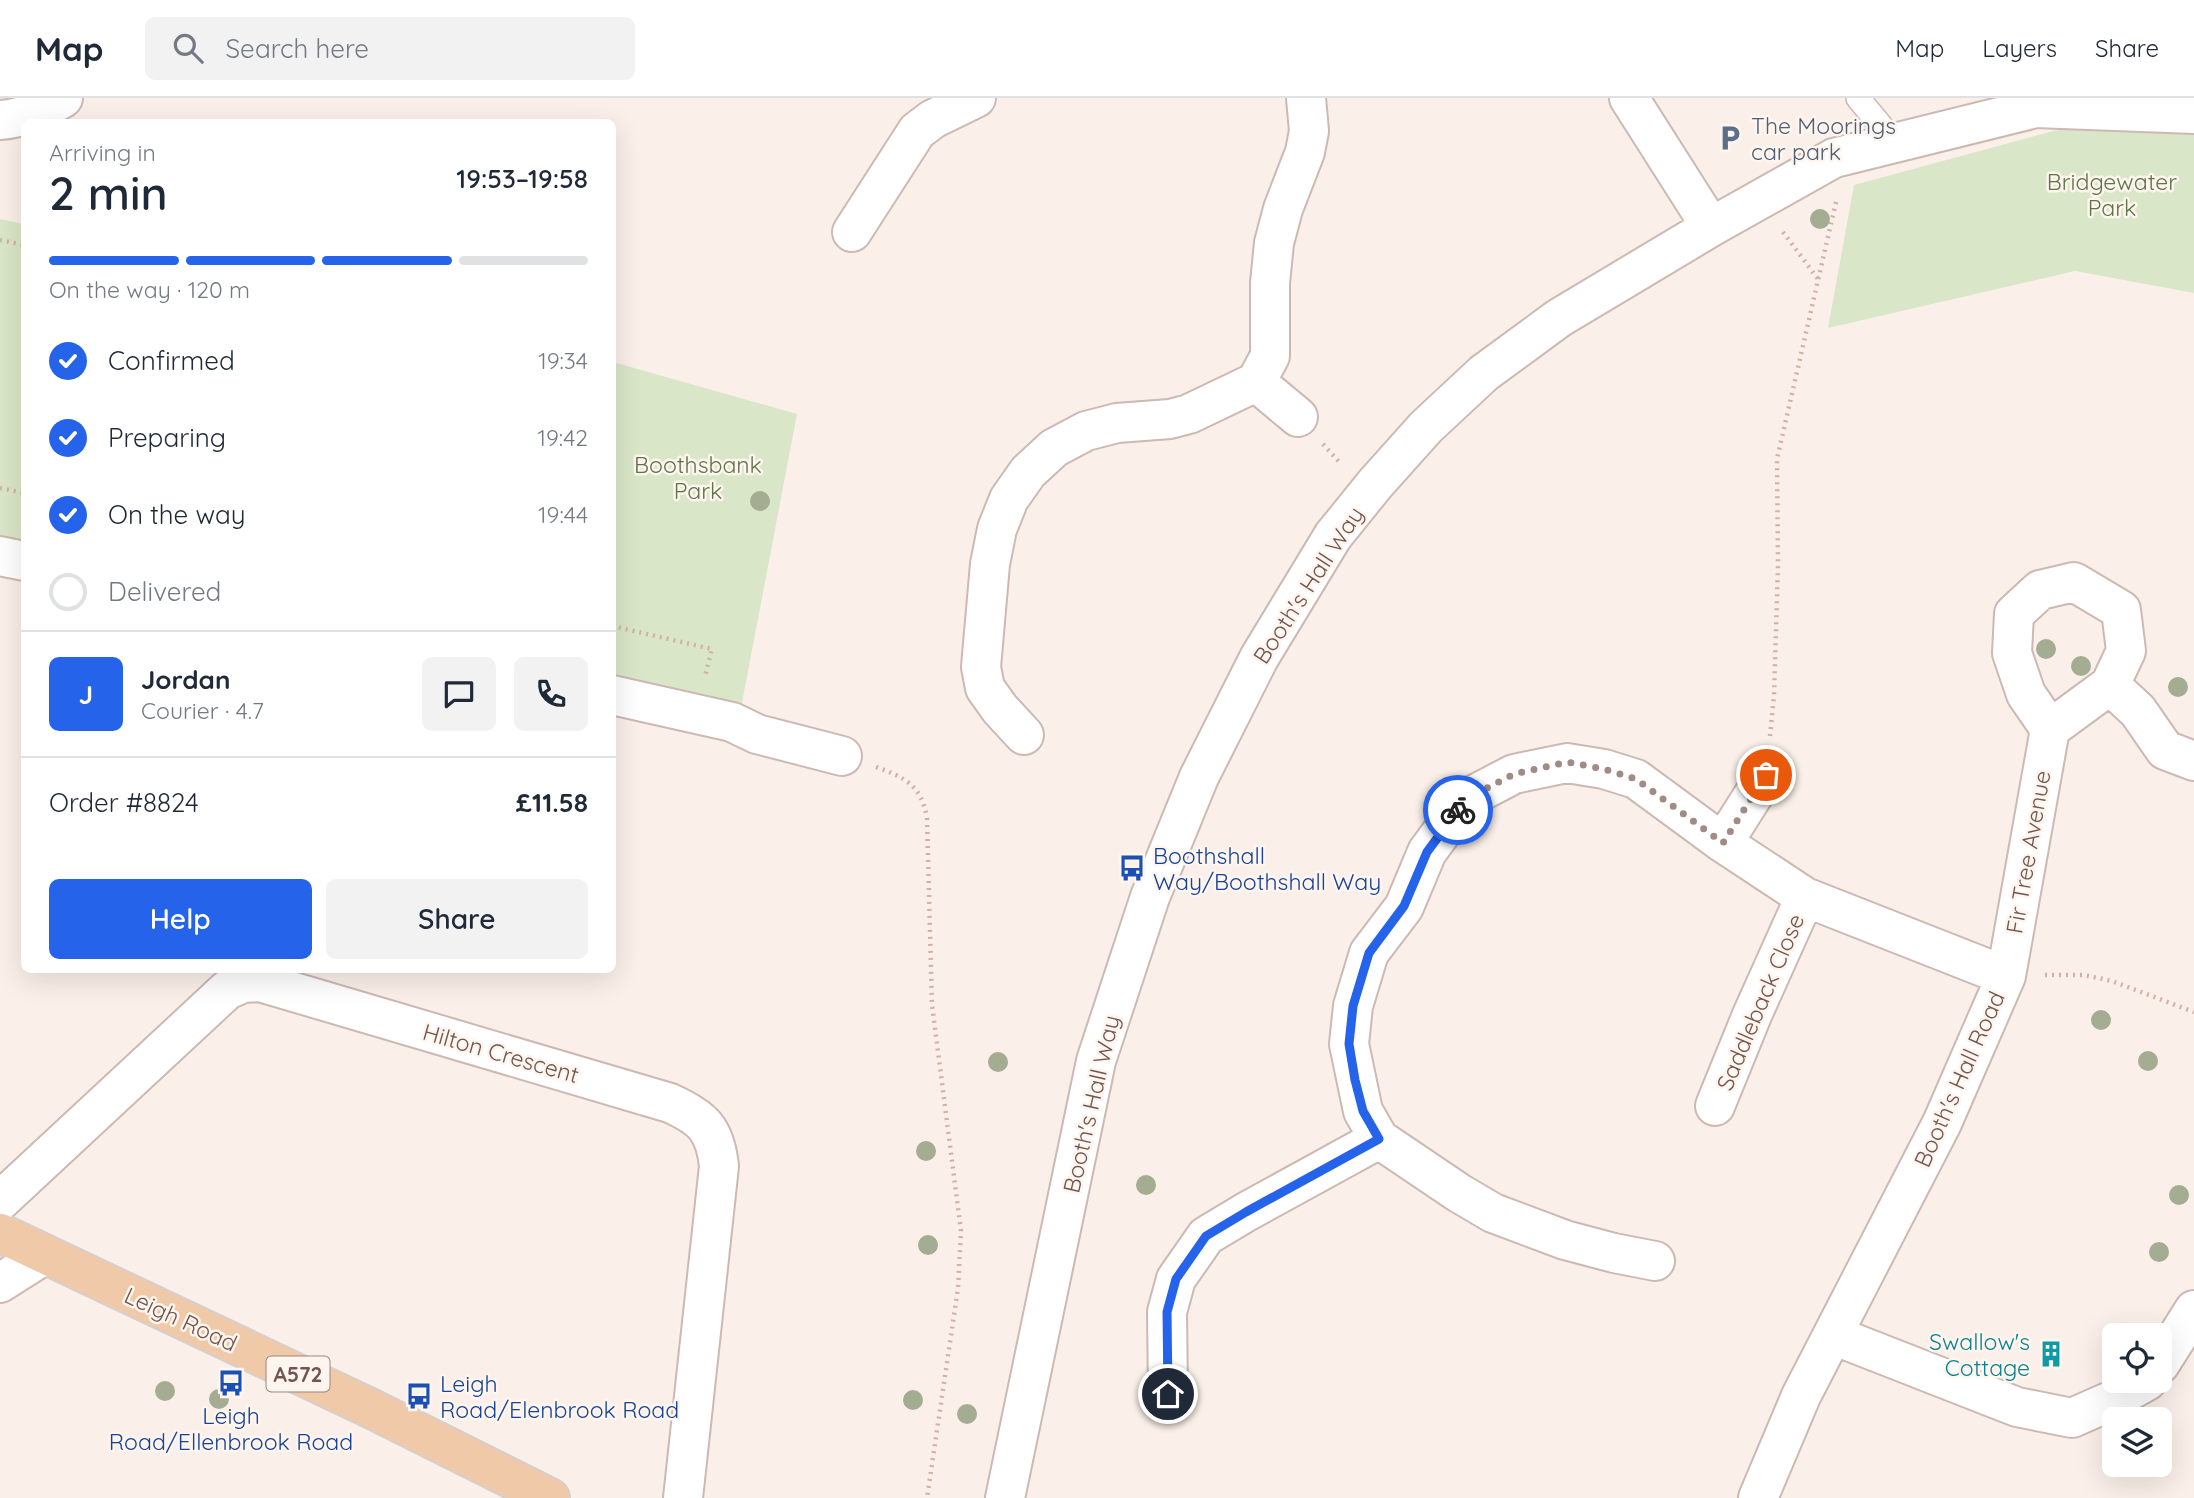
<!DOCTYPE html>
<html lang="en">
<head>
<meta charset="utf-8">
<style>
	:root { --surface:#fff; --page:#f2f2f3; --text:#1f2937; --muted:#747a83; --line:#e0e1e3; --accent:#2563eb }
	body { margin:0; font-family:Quicksand,sans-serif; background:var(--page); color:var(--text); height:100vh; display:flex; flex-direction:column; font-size:26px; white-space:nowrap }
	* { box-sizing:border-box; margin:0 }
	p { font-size:23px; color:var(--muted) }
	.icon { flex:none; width:38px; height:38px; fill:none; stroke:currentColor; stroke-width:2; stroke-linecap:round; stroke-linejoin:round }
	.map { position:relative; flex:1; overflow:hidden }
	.panel { position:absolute; left:21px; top:21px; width:595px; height:854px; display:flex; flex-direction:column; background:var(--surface); border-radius:10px; box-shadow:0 7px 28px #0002 }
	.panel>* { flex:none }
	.controls { position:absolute; left:2102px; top:1225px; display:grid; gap:14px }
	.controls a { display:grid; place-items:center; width:70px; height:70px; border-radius:10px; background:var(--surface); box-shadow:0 7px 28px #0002; font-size:35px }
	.pin { position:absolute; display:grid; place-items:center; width:60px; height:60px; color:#fff; margin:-30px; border:4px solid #fff; border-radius:50%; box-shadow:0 2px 7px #0007 }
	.courier { position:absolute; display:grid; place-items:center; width:70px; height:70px; margin:-35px; border:5px solid #2563eb; border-radius:50%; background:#fff; color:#222; box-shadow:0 2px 9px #0007 }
	.summary em { font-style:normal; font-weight:600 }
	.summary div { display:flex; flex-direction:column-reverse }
	.summary { display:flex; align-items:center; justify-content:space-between; height:119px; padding:0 28px }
	h1 { font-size:46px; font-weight:600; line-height:52px }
	.bar { display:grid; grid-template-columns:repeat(4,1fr); gap:10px 7px; align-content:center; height:84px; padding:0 28px }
	.bar i { height:9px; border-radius:5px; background:var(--line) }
	.bar .selected { background:var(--accent) }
	.bar p { grid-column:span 4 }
	.line { display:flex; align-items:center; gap:18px; padding:0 28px; border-top:2px solid var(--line) }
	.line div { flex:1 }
	.round { display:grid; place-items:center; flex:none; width:74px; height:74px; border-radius:10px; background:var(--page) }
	ol { padding:0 28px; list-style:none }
	li { display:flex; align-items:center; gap:21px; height:77px }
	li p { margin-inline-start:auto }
	li .icon { padding:7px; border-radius:50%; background:var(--accent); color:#fff; stroke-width:4 }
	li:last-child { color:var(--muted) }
	li i { width:38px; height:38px; border:4px solid var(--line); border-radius:50% }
	.button { display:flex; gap:14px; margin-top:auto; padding:14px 28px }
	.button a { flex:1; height:80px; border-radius:10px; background:var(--accent); color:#fff; font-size:28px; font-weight:600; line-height:80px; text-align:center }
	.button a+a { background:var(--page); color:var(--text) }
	header { display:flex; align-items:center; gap:42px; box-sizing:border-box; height:98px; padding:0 35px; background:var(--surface); border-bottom:2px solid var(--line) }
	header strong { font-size:33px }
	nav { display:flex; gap:38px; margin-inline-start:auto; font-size:24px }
	.search { width:490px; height:63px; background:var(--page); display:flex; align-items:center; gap:18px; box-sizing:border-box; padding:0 24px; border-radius:10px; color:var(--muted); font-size:26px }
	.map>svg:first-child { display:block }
	.green { fill:#dae6c8 }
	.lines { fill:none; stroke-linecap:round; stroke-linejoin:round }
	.lane-casing { stroke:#cdb9b3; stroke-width:26 }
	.street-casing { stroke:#cdb9b3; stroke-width:42 }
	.secondary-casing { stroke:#cfb8b1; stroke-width:42 }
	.primary-casing { stroke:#d7cfce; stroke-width:42 }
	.path { stroke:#d1b0a7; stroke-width:4.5; stroke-dasharray:2 5; stroke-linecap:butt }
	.lane { stroke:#fff; stroke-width:23 }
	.street { stroke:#fff; stroke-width:38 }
	.secondary { stroke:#fff; stroke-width:38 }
	.primary { stroke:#f0c9a9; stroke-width:38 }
	.tree { fill:#a4ac91 }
	.done { stroke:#a18b85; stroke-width:7; stroke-dasharray:0 12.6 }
	.route { stroke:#2563eb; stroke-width:9 }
	.labels { text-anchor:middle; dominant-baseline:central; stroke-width:5; stroke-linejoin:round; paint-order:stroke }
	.shield { fill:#fdf5ee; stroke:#9b857f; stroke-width:2 }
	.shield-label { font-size:21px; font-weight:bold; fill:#71554f }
	.service-label { font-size:23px; fill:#4e5e75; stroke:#fdf5ee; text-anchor:start }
	.park-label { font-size:23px; fill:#5e7549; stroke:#fdf5ee }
	.street-label { font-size:23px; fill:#71554f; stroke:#fdf5ee }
	.transit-label { font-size:23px; fill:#164399; stroke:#fdf5ee; text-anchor:start }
	.culture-label { font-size:23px; fill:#0d838f; stroke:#fdf5ee; text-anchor:end }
</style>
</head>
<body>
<header>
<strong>Map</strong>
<div class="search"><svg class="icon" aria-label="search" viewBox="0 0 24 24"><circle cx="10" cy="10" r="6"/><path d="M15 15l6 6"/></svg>Search here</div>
<nav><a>Map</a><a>Layers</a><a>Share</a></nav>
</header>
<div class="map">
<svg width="2194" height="1400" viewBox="0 0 2194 1400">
	<rect width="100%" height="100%" fill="#faf0e9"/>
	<path class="green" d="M2076 0H2194V195L2075 173 1828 230 1854 87 2061 31Z
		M0 121 24 126V448L0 443Z
		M613 264 797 316 741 610 613 581Z"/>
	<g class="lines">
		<g class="lane-casing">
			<path id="lane" d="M1858 0 1895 45"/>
		</g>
		<g class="street-casing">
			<path id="street" d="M1629 0 1711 129
				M0 22C21 21 45 11 63 0
				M852 134 917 33 933 21 976 0
				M1256 284 1298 319
				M0 458 24 463
				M2110 587 2138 613 2165 652 2194 663
				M612 597 732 624 757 636 842 658
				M1024 637 1000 611 985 590 981 569 990 466 997 431 1009 401 1028 374 1054 350 1086 333 1117 325 1170 321 1189 316 1256 284 1270 258V185L1274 145 1283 111 1305 54 1309 33 1306 0
				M1723 745 1766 677
				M1715 1008 1752 917 1805 799
				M0 1103 227 892 243 885 260 884 670 1005C703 1020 715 1031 719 1068L683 1400
				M1655 1163 1614 1155 1565 1142 1493 1115 1459 1095 1379 1041 1363 1013 1349 946 1353 908 1369 855 1404 809 1427 754 1466 701 1514 676 1567 665 1604 671 1636 681 1723 745 1805 799 2006 878
				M1833 1237 2017 1309 2072 1320 2113 1302 2147 1283
				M2160 1266 2194 1212
				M1168 1296 1167 1214 1176 1181 1206 1138 1246 1114 1379 1041
				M1005 1400 1096 963 1150 799 1199 679 1259 560 1333 438 1375 386 1426 329 1484 275 1559 220 1711 129 1834 60 2036 10 2194 16
				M1758 1400 1801 1298 1942 1025 2006 878 2050 631 2026 596 2012 555 2014 516 2040 492 2074 484 2121 512 2126 553 2110 587 2050 631"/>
		</g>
		<g class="secondary-casing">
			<path id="secondary" d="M0 1185 44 1157"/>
		</g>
		<g class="primary-casing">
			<path id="primary" d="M0 1135 370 1310 550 1400"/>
		</g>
		<path class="path" d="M1783 134 1818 181
			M0 142 24 147
			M1323 346 1341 366
			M0 390 24 395
			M612 528 712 551 705 578
			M1770 638 1774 597 1778 467 1777 361 1836 104
			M876 669C907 680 921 688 927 720L932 907 961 1133 958 1190 927 1400
			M2045 877H2084L2112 883 2194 914"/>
		<use href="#lane" class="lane"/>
		<use href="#street" class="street"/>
		<use href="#secondary" class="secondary"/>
		<use href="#primary" class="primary"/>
	</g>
	<g class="tree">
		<circle cx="1820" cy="121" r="10"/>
		<circle cx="760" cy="403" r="10"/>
		<circle cx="2046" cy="551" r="10"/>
		<circle cx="2081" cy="568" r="10"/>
		<circle cx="2178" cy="589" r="10"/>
		<circle cx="2101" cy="922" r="10"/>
		<circle cx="2148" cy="963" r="10"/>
		<circle cx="998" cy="964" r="10"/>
		<circle cx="926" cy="1053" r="10"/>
		<circle cx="1146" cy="1087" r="10"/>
		<circle cx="2179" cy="1097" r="10"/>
		<circle cx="928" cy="1147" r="10"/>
		<circle cx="2159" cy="1154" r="10"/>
		<circle cx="165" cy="1293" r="10"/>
		<circle cx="219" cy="1301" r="10"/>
		<circle cx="913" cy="1302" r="10"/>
		<circle cx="967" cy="1316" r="10"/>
	</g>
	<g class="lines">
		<path class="done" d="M1458 712 1466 701 1514 676 1567 664 1604 671 1636 681 1723 745 1766 677"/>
		<path class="route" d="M1168 1296 1167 1214 1176 1181 1206 1138 1246 1114 1379 1041 1363 1013 1355 982 1349 946 1353 908 1369 855 1404 808 1427 754 1458 712"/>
	</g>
	<defs>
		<g id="parking-bare" transform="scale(2.1)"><path d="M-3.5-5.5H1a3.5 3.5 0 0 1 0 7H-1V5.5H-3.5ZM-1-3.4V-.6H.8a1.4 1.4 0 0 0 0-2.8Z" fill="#5c6f8a" stroke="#fdf5ee" stroke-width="2.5" paint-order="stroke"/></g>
		<g id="bus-bare" transform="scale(2.1)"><path d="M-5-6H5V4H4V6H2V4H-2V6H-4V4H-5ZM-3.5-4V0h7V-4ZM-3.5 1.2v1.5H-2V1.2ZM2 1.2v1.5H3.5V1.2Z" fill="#1a4fb4" stroke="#fdf5ee" stroke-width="2.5" paint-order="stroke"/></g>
		<g id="building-bare" transform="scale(2.1)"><path d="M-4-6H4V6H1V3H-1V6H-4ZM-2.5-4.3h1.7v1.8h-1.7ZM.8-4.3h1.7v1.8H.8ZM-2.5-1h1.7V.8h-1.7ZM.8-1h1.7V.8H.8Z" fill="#0f9aa8" stroke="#fdf5ee" stroke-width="2.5" paint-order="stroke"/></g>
	</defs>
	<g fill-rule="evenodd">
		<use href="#parking-bare" x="1730" y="40"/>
		<use href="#bus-bare" x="1132" y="770"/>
		<use href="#building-bare" x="2051" y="1256"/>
		<use href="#bus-bare" x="231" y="1285"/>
		<use href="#bus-bare" x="419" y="1298"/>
	</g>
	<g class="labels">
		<rect class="shield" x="266.5" y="1258.5" width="63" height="35" rx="5"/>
		<g class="shield-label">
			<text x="298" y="1276">A572</text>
		</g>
		<g class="service-label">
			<text x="1751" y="27">The Moorings<tspan x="1751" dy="26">car park</tspan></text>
		</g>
		<g class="park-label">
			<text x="2112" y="83">Bridgewater<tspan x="2112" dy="26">Park</tspan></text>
			<text x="698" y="366">Boothsbank<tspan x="698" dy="26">Park</tspan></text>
		</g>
		<g class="street-label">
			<text transform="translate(1308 487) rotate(-57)">Booth's Hall Way</text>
			<text transform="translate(2028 754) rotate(-80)">Fir Tree Avenue</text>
			<text transform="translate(1760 904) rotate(-67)">Saddleback Close</text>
			<text transform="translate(501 955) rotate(16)">Hilton Crescent</text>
			<text transform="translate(1959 981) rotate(-66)">Booth's Hall Road</text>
			<text transform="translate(1091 1006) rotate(-77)">Booth's Hall Way</text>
			<text transform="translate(181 1221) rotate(25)">Leigh Road</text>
		</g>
		<g class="transit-label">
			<text x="1153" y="757">Boothshall<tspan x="1153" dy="26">Way/Boothshall Way</tspan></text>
			<text x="440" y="1285">Leigh<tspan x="440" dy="26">Road/Elenbrook Road</tspan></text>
			<text x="231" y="1317" text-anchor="middle">Leigh<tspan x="231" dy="26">Road/Ellenbrook Road</tspan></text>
		</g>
		<g class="culture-label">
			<text x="2030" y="1243">Swallow's<tspan x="2030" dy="26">Cottage</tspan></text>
		</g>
	</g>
</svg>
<div class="controls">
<a><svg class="icon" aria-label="locate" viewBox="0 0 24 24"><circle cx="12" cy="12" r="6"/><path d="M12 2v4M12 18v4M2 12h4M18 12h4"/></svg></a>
<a><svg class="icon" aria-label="layers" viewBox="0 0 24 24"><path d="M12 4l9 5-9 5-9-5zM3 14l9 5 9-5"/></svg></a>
</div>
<div class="pin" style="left:1766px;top:677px;background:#ea580c"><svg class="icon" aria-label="bag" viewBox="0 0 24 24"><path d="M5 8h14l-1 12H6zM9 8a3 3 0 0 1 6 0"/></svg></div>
<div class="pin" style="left:1168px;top:1296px;background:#1f2937"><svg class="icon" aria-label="home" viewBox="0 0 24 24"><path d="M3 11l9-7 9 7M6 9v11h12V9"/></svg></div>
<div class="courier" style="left:1458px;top:712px"><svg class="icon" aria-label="bike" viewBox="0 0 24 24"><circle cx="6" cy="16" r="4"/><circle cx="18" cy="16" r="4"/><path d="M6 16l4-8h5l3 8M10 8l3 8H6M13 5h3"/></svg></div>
<section class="panel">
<div class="summary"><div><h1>2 min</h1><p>Arriving in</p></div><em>19:53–19:58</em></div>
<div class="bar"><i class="selected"></i><i class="selected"></i><i class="selected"></i><i></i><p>On the way · 120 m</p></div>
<ol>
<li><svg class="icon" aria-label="check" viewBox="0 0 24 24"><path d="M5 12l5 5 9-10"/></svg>Confirmed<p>19:34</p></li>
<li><svg class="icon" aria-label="check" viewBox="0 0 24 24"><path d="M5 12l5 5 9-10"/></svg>Preparing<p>19:42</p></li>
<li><svg class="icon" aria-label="check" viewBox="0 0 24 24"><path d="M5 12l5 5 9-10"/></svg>On the way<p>19:44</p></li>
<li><i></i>Delivered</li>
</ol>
<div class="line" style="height:126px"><b class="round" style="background:var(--accent);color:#fff">J</b><div><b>Jordan</b><p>Courier · 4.7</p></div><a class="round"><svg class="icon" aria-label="chat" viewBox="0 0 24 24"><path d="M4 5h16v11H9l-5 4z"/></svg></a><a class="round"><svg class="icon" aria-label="phone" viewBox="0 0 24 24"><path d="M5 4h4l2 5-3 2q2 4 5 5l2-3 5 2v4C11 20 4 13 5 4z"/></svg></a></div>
<div class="line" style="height:91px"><div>Order #8824</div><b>£11.58</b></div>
<div class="button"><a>Help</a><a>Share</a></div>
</section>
</div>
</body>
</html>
